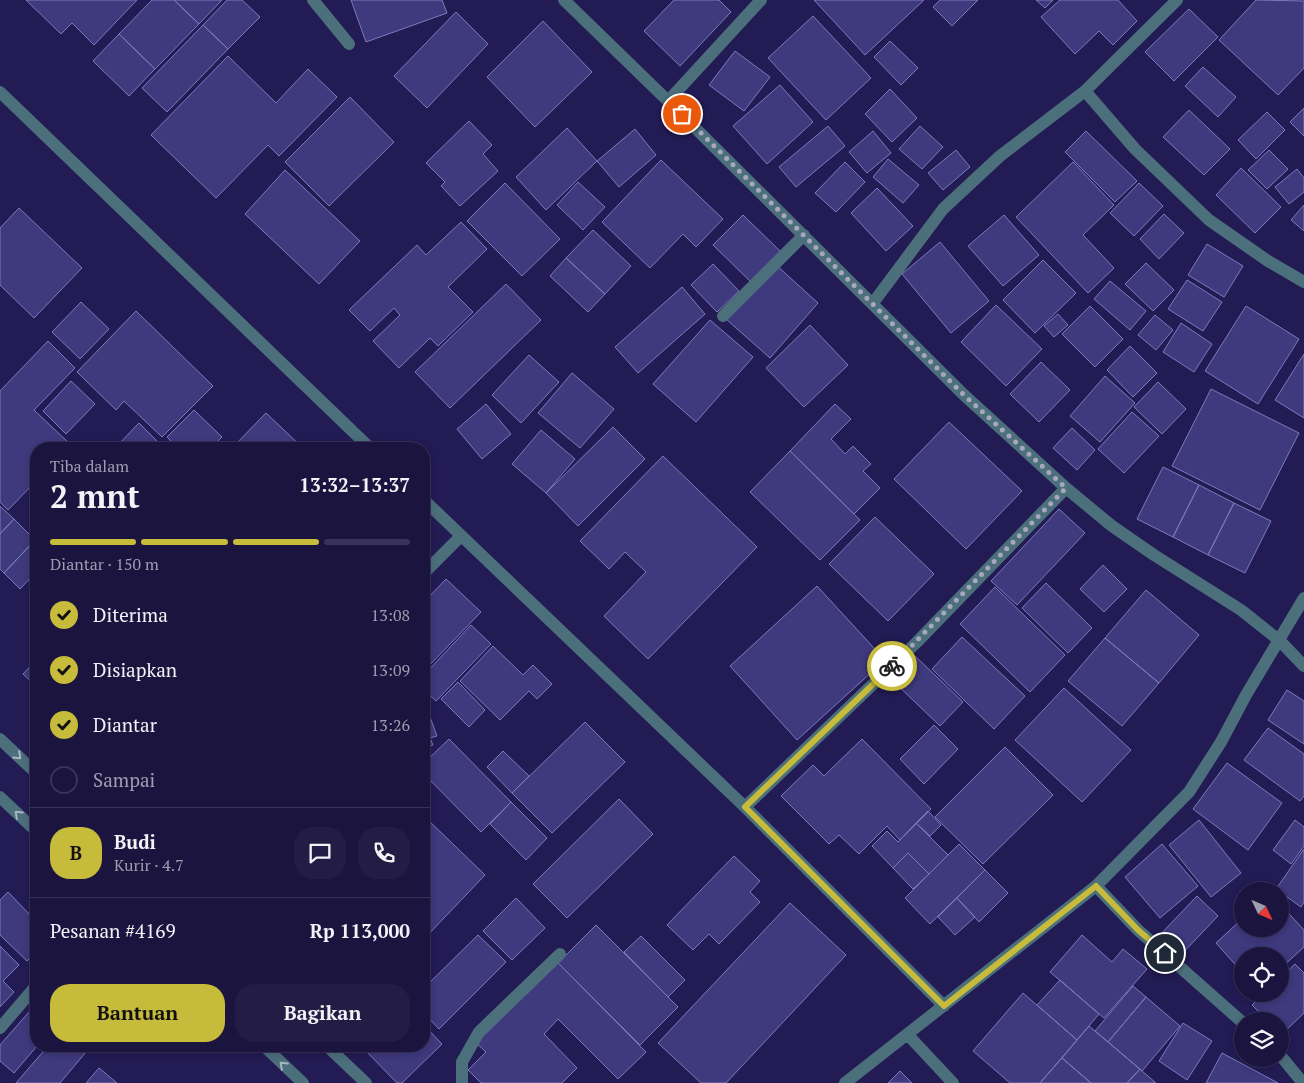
<!DOCTYPE html>
<html lang="id">
<head>
<meta charset="utf-8">
<style>
	:root { --surface:#1a143f; --page:#231d46; --text:#f1f3f6; --muted:#9f9eb0; --line:#383359; --accent:#c7bb3c }
	body { margin:0; font-family:"PT Serif",serif; background:var(--page); color:var(--text); height:100vh; display:flex; flex-direction:column; font-size:19px; white-space:nowrap }
	* { box-sizing:border-box; margin:0 }
	p { font-size:16px; color:var(--muted) }
	.icon { flex:none; width:28px; height:28px; fill:none; stroke:currentColor; stroke-width:2; stroke-linecap:round; stroke-linejoin:round }
	.map { position:relative; flex:1; overflow:hidden }
	.sheet { position:absolute; left:30px; top:442px; width:400px; height:610px; display:flex; flex-direction:column; background:var(--surface); border-radius:20px; box-shadow:0 2px 8px #0003,0 0 0 1px var(--line) }
	.sheet>* { flex:none }
	.needle { width:32px; rotate:134deg }
	.buttons { position:absolute; left:1234px; top:882px; display:grid; gap:10px }
	.buttons a { display:grid; place-items:center; width:55px; height:55px; border-radius:50%; background:var(--surface); box-shadow:0 2px 8px #0003,0 0 0 1px var(--line); font-size:25px }
	.pin { position:absolute; display:grid; place-items:center; width:42px; height:42px; color:#fff; margin:-21px; border:2px solid #fff; border-radius:50%; box-shadow:0 1px 5px #0007 }
	.courier { position:absolute; display:grid; place-items:center; width:50px; height:50px; margin:-25px; border:4px solid #c7bb3c; border-radius:50%; background:#fff; color:#222; box-shadow:0 1px 6px #0007 }
	.head em { font-style:normal; font-weight:700 }
	.head div { display:flex; flex-direction:column-reverse }
	.head { display:flex; align-items:center; justify-content:space-between; height:85px; padding:0 20px }
	h1 { font-size:32px; font-weight:700; line-height:38px }
	.bar { display:grid; grid-template-columns:repeat(4,1fr); gap:8px 5px; align-content:center; height:60px; padding:0 20px }
	.bar i { height:6px; border-radius:4px; background:var(--line) }
	.bar .on { background:var(--accent) }
	.bar p { grid-column:span 4 }
	.line { display:flex; align-items:center; gap:12px; padding:0 20px; border-top:1px solid var(--line) }
	.line div { flex:1 }
	.round { display:grid; place-items:center; flex:none; width:52px; height:52px; border-radius:20px; background:var(--page) }
	ol { padding:0 20px; list-style:none }
	li { display:flex; align-items:center; gap:15px; height:55px }
	li p { margin-inline-start:auto }
	li .icon { padding:5px; border-radius:50%; background:var(--accent); color:#111; stroke-width:4 }
	li:last-child { color:var(--muted) }
	li i { width:28px; height:28px; border:2px solid var(--line); border-radius:50% }
	.button { display:flex; gap:10px; margin-top:auto; padding:10px 20px }
	.button a { flex:1; height:58px; border-radius:20px; background:var(--accent); color:#111; font-size:20px; font-weight:700; line-height:58px; text-align:center }
	.button a+a { background:var(--page); color:var(--text) }
	.map>svg:first-child { display:block }
	.building { fill:#3f397e; stroke:#7c7bbd }
	.lines { fill:none; stroke-linecap:round; stroke-linejoin:round }
	.minor { stroke:#4c6f7c; stroke-width:12 }
	.oneway { stroke:#a7b6c1 }
	.done { stroke:#a9a6bf; stroke-width:5; stroke-dasharray:0 9 }
	.route { stroke:#c7bb3c; stroke-width:6 }
</style>
</head>
<body>
<div class="map">
<svg width="1304" height="1083" viewBox="0 0 1304 1083">
	<rect width="100%" height="100%" fill="#231b54"/>
	<path class="building" d="M26 0H137L94 45 72 23 61 34Z
		M152 0H174L199 24 155 69 119 34Z
		M174 0H222L199 24Z
		M227 0H242L260 17 228 49 203 25Z
		M351 0H442L447 13 366 42Z
		M674 0H719L731 12 680 66 644 31Z
		M814 0H924L865 55Z
		M940 0H978L952 26 933 7Z
		M1036 0H1053L1045 8Z
		M1060 0H1118L1137 21 1113 45 1099 31 1075 54 1041 17Z
		M1256 0 1304 1V68L1278 95 1219 40Z
		M1189 9 1218 37 1174 81 1145 52Z
		M456 12 488 44 427 108 394 76Z
		M813 16 871 78 826 120 768 58Z
		M543 21 592 72 535 127 487 77Z
		M203 25 228 49 167 112 142 88Z
		M119 34 155 69 129 96 93 61Z
		M890 41 918 68 901 85 874 57Z
		M735 51 770 77 744 111 709 85Z
		M228 56 276 103 308 69 337 97 279 156 268 145 216 198 151 135Z
		M1203 67 1236 97 1218 117 1185 86Z
		M780 85 813 122 767 164 733 126Z
		M890 89 917 118 892 142 865 114Z
		M350 97 394 142 329 206 285 162Z
		M1304 108V136L1290 122Z
		M1189 110 1230 149 1204 175 1163 137Z
		M1267 112 1285 130 1256 159 1238 140Z
		M469 121 492 145 483 154 498 171 460 206 441 186 445 182 426 163Z
		M828 126 845 146 796 187 779 167Z
		M920 126 943 147 922 169 899 149Z
		M567 128 597 161 546 210 516 177Z
		M635 129 656 155 619 187 597 161Z
		M873 131 891 153 867 173 849 152Z
		M1086 131 1137 181 1115 202 1065 152Z
		M956 150 970 167 943 190 928 173Z
		M1269 150 1288 169 1267 189 1248 170Z
		M888 159 919 185 903 203 873 177Z
		M661 160 723 219 696 247 683 234 650 268 602 222Z
		M845 162 865 182 836 212 815 193Z
		M1073 162 1114 205 1083 235 1114 268 1088 293 1016 217Z
		M1241 168 1281 207 1255 233 1216 195Z
		M1297 169 1304 178V192L1289 204 1275 187Z
		M285 170 360 241 319 284 245 214Z
		M578 182 605 207 583 230 557 205Z
		M505 183 560 239 522 276 467 221Z
		M1139 183 1163 206 1134 236 1110 213Z
		M877 188 913 226 886 251 851 213Z
		M1304 205V231L1291 220Z
		M19 208 82 268 34 318 0 285V228Z
		M1164 214 1184 233 1159 259 1140 239Z
		M743 215 781 252 752 283 713 245Z
		M1004 215 1039 255 1003 286 968 246Z
		M461 222 487 249 448 287 473 312 438 346 430 338 399 368 373 341 400 315 394 308 370 331 349 310 417 245 426 255Z
		M593 230 631 266 605 294 566 258Z
		M940 242 989 301 951 333 902 274Z
		M1207 244 1243 266 1224 297 1188 275Z
		M566 258 605 294 588 312 550 276Z
		M1043 260 1076 293 1035 333 1003 300Z
		M1146 263 1174 290 1153 311 1125 284Z
		M713 264 739 291 717 312 691 285Z
		M775 264 818 303 770 358 726 319Z
		M1187 280 1222 302 1203 331 1168 309Z
		M1110 281 1146 311 1130 330 1094 299Z
		M506 284 541 320 450 408 415 372Z
		M682 287 705 314 638 373 615 347Z
		M81 302 109 329 80 359 52 332Z
		M996 305 1042 349 1006 386 961 342Z
		M1090 306 1123 339 1095 367 1062 334Z
		M1246 306 1299 339 1258 404 1205 371Z
		M136 311 213 386 162 437 124 401 116 410 77 372Z
		M1058 314 1068 325 1054 337 1044 326Z
		M1155 315 1173 330 1156 350 1138 335Z
		M710 320 753 357 696 422 653 384Z
		M1181 323 1212 344 1194 372 1163 352Z
		M810 325 848 365 804 407 766 368Z
		M48 341 75 368 34 410 71 445 68 449H36V481L8 510 0 502V391Z
		M1130 346 1157 373 1133 397 1107 370Z
		M1304 354V418L1275 400Z
		M529 355 559 382 521 423 492 395Z
		M1041 362 1070 390 1039 422 1010 394Z
		M572 373 614 409 580 448 538 413Z
		M1105 376 1135 403 1100 442 1070 416Z
		M71 381 95 404 66 434 43 411Z
		M1158 382 1186 409 1162 434 1134 407Z
		M1211 389 1299 433 1260 510 1172 466Z
		M486 404 511 434 482 459 457 429Z
		M835 404 851 419 831 439 845 454 853 446 871 464 863 471 880 488 854 514 790 451Z
		M194 410 222 437 210 449H179L167 437Z
		M1132 412 1159 436 1124 473 1098 449Z
		M266 413 304 449H231Z
		M949 422 1022 491 966 549 894 479Z
		M139 423 165 449H114Z
		M613 427 645 459 578 526 546 493Z
		M1072 428 1095 450 1077 470 1053 448Z
		M541 430 575 459 546 493 512 464Z
		M790 451 860 520 820 560 750 492Z
		M663 456 757 547 648 659 604 616 646 572 625 552 609 569 580 541Z
		M1163 467 1199 485 1173 537 1137 519Z
		M1199 485 1234 503 1208 555 1173 537Z
		M1234 503 1271 521 1245 573 1208 555Z
		M0 506 14 519 0 534Z
		M1059 509 1085 533 1017 605 991 581Z
		M875 517 934 574 888 621 829 564Z
		M14 519 35 540 4 573 0 569V534Z
		M35 540 36 572 20 589 4 573Z
		M1103 565 1127 589 1104 612 1080 589Z
		M446 579 481 612 424 671V602Z
		M1046 583 1092 628 1068 653 1022 608Z
		M817 586 885 660 797 740 730 666Z
		M995 587 1065 655 1030 692 960 624Z
		M1146 590 1199 635 1159 683 1105 638Z
		M471 625 491 644 436 701 424 690V675Z
		M962 637 1025 696 994 729 932 669Z
		M1105 638 1159 683 1122 726 1068 681Z
		M493 646 523 675 533 665 552 684 537 699 529 691 500 720 460 681Z
		M914 655 963 702 940 726 891 679Z
		M36 660V686L23 674Z
		M458 682 485 710 469 727 441 699Z
		M1064 688 1131 750 1082 802 1015 740Z
		M1287 690 1304 701V744L1268 720Z
		M430 717 437 736 430 738 433 745 424 749V719Z
		M585 722 625 762 552 833 512 793Z
		M934 725 958 749 924 784 900 759Z
		M1268 728 1304 754V796L1300 801 1244 760Z
		M449 739 511 802 481 832 424 774V763Z
		M862 739 931 809 900 840 887 826 859 854 839 835 829 844 781 796 813 765 824 776Z
		M1005 747 1053 795 983 864 935 817Z
		M503 751 529 776 512 793 487 767Z
		M1227 763 1282 803 1248 850 1193 809Z
		M619 799 653 834 567 918 533 884Z
		M511 802 547 838 526 860 490 824Z
		M928 811 941 825 930 836 916 823Z
		M424 816 485 875 424 939Z
		M1199 820 1241 873 1211 897 1169 845Z
		M1295 820 1304 827V846L1291 864 1273 850Z
		M916 823 948 855 929 874 908 853 893 868 872 846 887 831 898 842Z
		M959 844 985 870 930 924 905 898Z
		M1162 844 1198 886 1160 918 1125 877Z
		M1304 849V902L1301 907 1276 889Z
		M908 853 929 874 913 889 893 868Z
		M734 856 760 881 750 892 760 902 719 944 709 934 693 950 667 925Z
		M985 870 1008 893 979 922 957 898Z
		M8 892 31 916 36 910V952L27 961 0 935V900Z
		M1197 896 1218 916 1179 957 1158 937Z
		M516 898 545 928 512 960 483 931Z
		M957 898 975 917 955 935 938 917Z
		M790 903 846 955 726 1083H701L658 1043Z
		M1280 904 1304 930V947L1280 969V956H1242V972L1216 943 1242 919V929H1280Z
		M596 925 678 1007 640 1045 558 963Z
		M478 935 506 962 439 1029 424 1013V988Z
		M1082 935 1112 962 1123 949 1147 969 1104 1018 1050 972Z
		M641 936 685 980 668 997 624 952Z
		M0 946 19 965 3 981 14 992 0 1007Z
		M558 963 646 1052 618 1079 558 1019 544 1034 577 1068 562 1083H481L468 1070 486 1052 476 1043Z
		M1295 964 1304 973V1013L1281 1035 1280 1021H1268L1252 1005 1263 994H1280V978Z
		M1060 980 1099 1014 1077 1040 1037 1005Z
		M1133 986 1146 997 1108 1042 1095 1031Z
		M1023 993 1077 1040 1040 1083H1010L973 1051Z
		M1146 997 1180 1026 1142 1071 1108 1042Z
		M29 1012 36 1018 37 1046 14 1073 0 1061V1045Z
		M1183 1023 1212 1041 1187 1080 1159 1061Z
		M424 1025 442 1044 402 1083H397L361 1046H424Z
		M1089 1026 1140 1069 1127 1083H1091L1062 1058Z
		M48 1046H91L60 1083H16Z
		M1222 1053 1278 1083H1206Z
		M1062 1058 1091 1083H1040Z
		M99 1068 117 1083H86Z
		M1140 1069 1142 1071 1156 1083H1127Z
		M900 1071 912 1083H888Z"/>
	<g class="lines">
		<path class="minor" d="M313 0 349 44
			M564 0 668 101 964 395 1066 488 1112 526 1154 555 1241 610 1280 641 1304 666
			M1085 91 1135 149 1209 220 1268 261 1304 282
			M0 92 371 449
			M668 101 761 0
			M873 303 943 209 1000 156 1085 91 1177 0
			M723 316 804 235
			M424 500 745 807 944 1006
			M424 573 461 536
			M0 739 36 773
			M0 797 36 831
			M745 807 917 642 1066 488
			M1096 886 1138 930 1242 1022
			M0 1028 36 986
			M908 1035 953 1083
			M264 1046 303 1083
			M327 1046 366 1083
			M1280 1055 1303 1083
			M462 1083V1062L479 1032 560 954
			M845 1083 1096 886 1189 792 1221 742 1246 695 1304 598"/>
	</g>
	<defs><path id="oneway-chevron" d="M-2-3.5L2.5 0L-2 3.5" fill="none" stroke-width="1.6" stroke-linecap="round" stroke-linejoin="round" transform="scale(1.25)"/></defs>
	<g class="oneway">
		<use href="#oneway-chevron" transform="translate(18 756) rotate(43)"/>
		<use href="#oneway-chevron" transform="translate(18 814) rotate(-137)"/>
		<use href="#oneway-chevron" transform="translate(283 1065) rotate(-137)"/>
	</g>
	<g class="lines">
		<path class="done" d="M682 114 964 395 1066 488 892 666"/>
		<path class="route" d="M892 666 745 807 944 1006 1096 886 1138 930 1165 953"/>
	</g>
</svg>
<div class="buttons">
<a><svg class="needle" viewBox="-14 -14 28 28"><path d="M0-13l5 13h-10z" fill="#e53935"/><path d="M0 13l5-13h-10z" fill="#9f9eb0"/></svg></a>
<a><svg class="icon" aria-label="locate" viewBox="0 0 24 24"><circle cx="12" cy="12" r="6"/><path d="M12 2v4M12 18v4M2 12h4M18 12h4"/></svg></a>
<a><svg class="icon" aria-label="layers" viewBox="0 0 24 24"><path d="M12 4l9 5-9 5-9-5zM3 14l9 5 9-5"/></svg></a>
</div>
<div class="pin" style="left:682px;top:114px;background:#ea580c"><svg class="icon" aria-label="bag" viewBox="0 0 24 24"><path d="M5 8h14l-1 12H6zM9 8a3 3 0 0 1 6 0"/></svg></div>
<div class="pin" style="left:1165px;top:953px;background:#1f2937"><svg class="icon" aria-label="home" viewBox="0 0 24 24"><path d="M3 11l9-7 9 7M6 9v11h12V9"/></svg></div>
<div class="courier" style="left:892px;top:666px"><svg class="icon" aria-label="bike" viewBox="0 0 24 24"><circle cx="6" cy="16" r="4"/><circle cx="18" cy="16" r="4"/><path d="M6 16l4-8h5l3 8M10 8l3 8H6M13 5h3"/></svg></div>
<section class="sheet">
<div class="head"><div><h1>2 mnt</h1><p>Tiba dalam</p></div><em>13:32–13:37</em></div>
<div class="bar"><i class="on"></i><i class="on"></i><i class="on"></i><i></i><p>Diantar · 150 m</p></div>
<ol>
<li><svg class="icon" aria-label="check" viewBox="0 0 24 24"><path d="M5 12l5 5 9-10"/></svg>Diterima<p>13:08</p></li>
<li><svg class="icon" aria-label="check" viewBox="0 0 24 24"><path d="M5 12l5 5 9-10"/></svg>Disiapkan<p>13:09</p></li>
<li><svg class="icon" aria-label="check" viewBox="0 0 24 24"><path d="M5 12l5 5 9-10"/></svg>Diantar<p>13:26</p></li>
<li><i></i>Sampai</li>
</ol>
<div class="line" style="height:90px"><b class="round" style="background:var(--accent);color:#111">B</b><div><b>Budi</b><p>Kurir · 4.7</p></div><a class="round"><svg class="icon" aria-label="chat" viewBox="0 0 24 24"><path d="M4 5h16v11H9l-5 4z"/></svg></a><a class="round"><svg class="icon" aria-label="phone" viewBox="0 0 24 24"><path d="M5 4h4l2 5-3 2q2 4 5 5l2-3 5 2v4C11 20 4 13 5 4z"/></svg></a></div>
<div class="line" style="height:65px"><div>Pesanan #4169</div><b>Rp 113,000</b></div>
<div class="button"><a>Bantuan</a><a>Bagikan</a></div>
</section>
</div>
</body>
</html>
